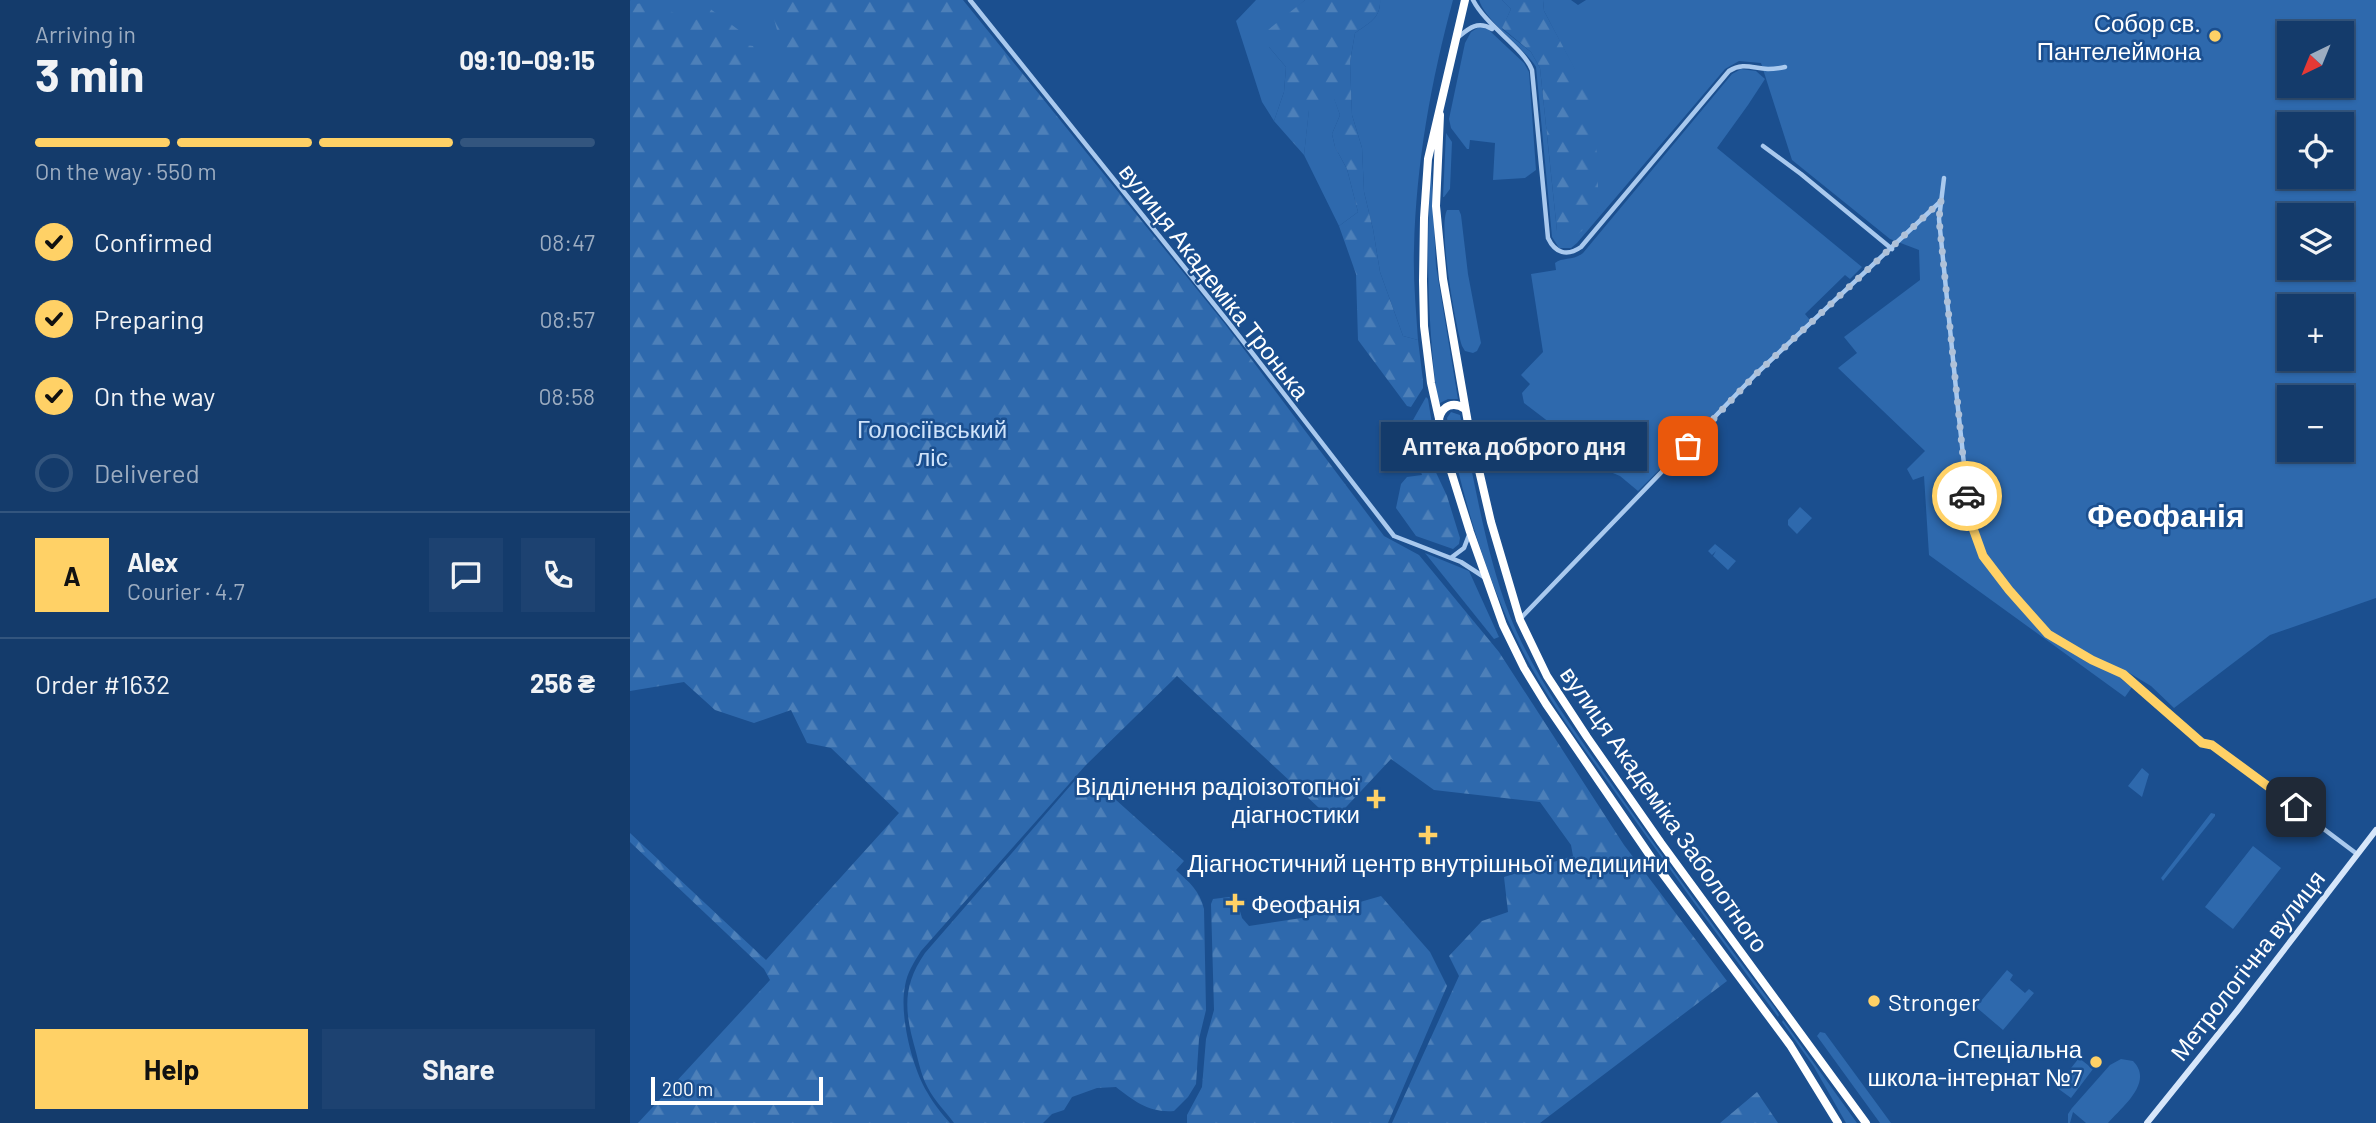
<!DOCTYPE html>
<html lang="en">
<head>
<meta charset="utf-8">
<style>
	:root { --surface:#143b6b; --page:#1d4271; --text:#f1f3f6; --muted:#9dadc1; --line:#33557e; --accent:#ffd166 }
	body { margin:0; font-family:Barlow,sans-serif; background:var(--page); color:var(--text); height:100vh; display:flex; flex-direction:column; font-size:26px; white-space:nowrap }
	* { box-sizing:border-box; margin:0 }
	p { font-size:23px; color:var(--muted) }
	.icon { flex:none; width:38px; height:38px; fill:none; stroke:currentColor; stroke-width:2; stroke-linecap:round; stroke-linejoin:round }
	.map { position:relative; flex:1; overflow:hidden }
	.panel { display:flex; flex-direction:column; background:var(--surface); width:630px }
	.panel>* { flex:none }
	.needle { width:46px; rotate:223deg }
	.fabs { position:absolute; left:1647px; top:21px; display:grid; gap:14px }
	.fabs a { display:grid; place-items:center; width:77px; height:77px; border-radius:0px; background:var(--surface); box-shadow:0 2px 5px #0004,0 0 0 2px var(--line); font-size:35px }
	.scale { position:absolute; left:21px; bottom:18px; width:172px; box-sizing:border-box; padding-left:7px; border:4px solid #fff; border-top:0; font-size:19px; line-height:24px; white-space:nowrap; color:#fff; -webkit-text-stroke:5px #1b4f8f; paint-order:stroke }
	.pin { position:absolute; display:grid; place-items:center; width:60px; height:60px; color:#fff; margin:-30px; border-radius:14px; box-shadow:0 4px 10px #0006 }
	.courier { position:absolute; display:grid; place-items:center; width:70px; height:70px; margin:-35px; border:5px solid #ffd166; border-radius:50%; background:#fff; color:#222; box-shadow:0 2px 9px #0007 }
	.bubble { position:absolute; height:49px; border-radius:0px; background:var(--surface); box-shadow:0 2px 5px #0004,0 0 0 2px var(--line); font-size:23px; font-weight:700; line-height:49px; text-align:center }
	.summary em { font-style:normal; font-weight:700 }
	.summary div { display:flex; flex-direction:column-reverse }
	.summary { display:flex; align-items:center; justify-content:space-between; height:119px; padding:0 35px }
	h1 { font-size:46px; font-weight:700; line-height:52px }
	.bar { display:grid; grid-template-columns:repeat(4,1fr); gap:10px 7px; align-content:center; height:84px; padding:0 35px }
	.bar i { height:9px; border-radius:5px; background:var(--line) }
	.bar .current { background:var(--accent) }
	.bar p { grid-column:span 4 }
	.line { display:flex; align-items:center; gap:18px; padding:0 35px; border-top:2px solid var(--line) }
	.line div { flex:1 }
	.round { display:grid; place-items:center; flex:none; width:74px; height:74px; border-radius:0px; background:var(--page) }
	ol { padding:0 35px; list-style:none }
	li { display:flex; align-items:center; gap:21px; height:77px }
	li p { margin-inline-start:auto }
	li .icon { padding:7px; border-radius:50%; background:var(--accent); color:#111; stroke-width:4 }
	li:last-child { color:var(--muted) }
	li i { width:38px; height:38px; border:4px solid var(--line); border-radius:50% }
	.button { display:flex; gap:14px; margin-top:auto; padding:14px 35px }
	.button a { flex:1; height:80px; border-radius:0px; background:var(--accent); color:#111; font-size:28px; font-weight:700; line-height:80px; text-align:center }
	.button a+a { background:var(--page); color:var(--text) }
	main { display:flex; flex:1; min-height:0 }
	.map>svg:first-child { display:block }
	.green { fill:#2e69ad; fill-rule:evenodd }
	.forest { fill:url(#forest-firs) }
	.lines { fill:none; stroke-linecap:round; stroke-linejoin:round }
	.street { stroke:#a9c9ee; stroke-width:4.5 }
	.secondary { stroke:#d6e6fa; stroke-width:6 }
	.highway { stroke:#fff; stroke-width:8 }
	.done { stroke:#afc1d8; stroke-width:7; stroke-dasharray:0 12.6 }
	.route { stroke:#ffd166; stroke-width:9 }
	.poi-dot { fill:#ffd166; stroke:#1b4f8f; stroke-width:2.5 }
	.labels { text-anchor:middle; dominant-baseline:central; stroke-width:5; stroke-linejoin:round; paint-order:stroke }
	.poi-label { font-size:24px; fill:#fff; stroke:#1b4f8f; text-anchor:end }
	.street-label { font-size:24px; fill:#fff; stroke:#1b4f8f }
	.park-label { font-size:24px; fill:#cfe3fa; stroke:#1b4f8f }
	.district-label { font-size:32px; font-weight:bold; fill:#fff; stroke:#1b4f8f }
</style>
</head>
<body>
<main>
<section class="panel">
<div class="summary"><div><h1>3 min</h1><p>Arriving in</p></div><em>09:10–09:15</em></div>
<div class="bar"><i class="current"></i><i class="current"></i><i class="current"></i><i></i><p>On the way · 550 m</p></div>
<ol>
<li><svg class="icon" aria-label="check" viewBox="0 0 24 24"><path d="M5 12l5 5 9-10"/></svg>Confirmed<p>08:47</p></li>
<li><svg class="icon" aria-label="check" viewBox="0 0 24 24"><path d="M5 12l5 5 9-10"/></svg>Preparing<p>08:57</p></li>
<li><svg class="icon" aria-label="check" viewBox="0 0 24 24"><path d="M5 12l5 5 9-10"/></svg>On the way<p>08:58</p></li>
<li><i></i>Delivered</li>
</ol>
<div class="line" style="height:126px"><b class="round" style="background:var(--accent);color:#111">A</b><div><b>Alex</b><p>Courier · 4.7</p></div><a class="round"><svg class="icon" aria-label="chat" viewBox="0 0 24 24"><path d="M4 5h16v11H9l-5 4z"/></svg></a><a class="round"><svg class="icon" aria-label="phone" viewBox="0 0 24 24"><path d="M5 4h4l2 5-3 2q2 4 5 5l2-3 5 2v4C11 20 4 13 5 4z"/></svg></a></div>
<div class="line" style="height:91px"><div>Order #1632</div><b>256 ₴</b></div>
<div class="button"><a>Help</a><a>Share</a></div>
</section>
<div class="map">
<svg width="1746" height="1123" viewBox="0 0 1746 1123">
	<defs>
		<pattern id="forest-firs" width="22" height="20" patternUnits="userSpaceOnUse" patternTransform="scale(1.75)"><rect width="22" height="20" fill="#2e69ad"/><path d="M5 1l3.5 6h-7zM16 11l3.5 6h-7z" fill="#4d80b9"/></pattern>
	</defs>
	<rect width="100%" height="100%" fill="#1b4f8f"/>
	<path class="green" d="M0 0H245L87 169Z
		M626 0H675L661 13 639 47 656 67 654 92 644 121 632 102 606 21Z
		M750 0H823C801 81 786 164 784 249 783 279 786 310 788 340L773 336 750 272 743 229 734 192 732 148 722 115 720 62 725 33C739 23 751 18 750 0Z
		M849 0H872L881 9 872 29 901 52 910 68 927 231 968 212 966 188 945 70 914 11 913 0H941L948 5 956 0H1746V598L1640 635 1544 708 1521 686 1496 671 1491 679 1502 687 1495 697 1299 555 1294 476 1283 480 1277 469 1295 451 1208 368 1227 353 1214 337 1290 280 1289 250 1260 239 1162 160 1131 63 1109 61 1095 69 947 243 941 248H929L922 237 906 67C892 45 856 22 849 0ZM1659 33H1712V86H1659ZM1659 124H1712V177H1659ZM1659 215H1712V268H1659ZM1659 306H1712V359H1659ZM1659 397H1712V450H1659Z
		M849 27 857 28 861 32 894 63 899 72 906 170 895 178 863 180 865 143 840 140 839 149H837L821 128 819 119 835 43 841 32Z
		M1111 69 1126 71 1135 79 1118 105 1087 148 1232 267 1220 279 1215 275 1175 314 1180 320 1008 491 990 476 966 466 932 432 894 403 892 393 900 384 891 375 913 352 901 274 926 270 925 263C932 257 943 261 953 253L1102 74Z
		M704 98 710 115 702 134 705 147 717 169 728 212 709 226 674 155 679 109Z
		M816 133 822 142 820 189 814 197H813Z
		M801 164 806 266 828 399H818L808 404C797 323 796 245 801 164Z
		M817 210H829L831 215 838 274 851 343 847 351 843 353 835 351 832 346C825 324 808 227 817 210Z
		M796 397 798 399 807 455 789 443 783 420Z
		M821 412 830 415C845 481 855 552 880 616 904 676 942 727 979 780 1033 857 1088 933 1145 1008L1149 1015 1148 1017C1090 939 1033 860 977 781 947 739 917 698 893 652 857 581 834 503 818 426L817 418Z
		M1170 507 1182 518 1167 534 1158 525V520Z
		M1085 544 1106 561 1098 570 1083 556 1086 551 1082 555 1078 551Z
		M795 553 839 571 869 637 864 639Z
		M1512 768 1519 774 1512 797 1498 786Z
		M1581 813 1585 814V816L1533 881 1531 878Z
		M1623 846 1651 868 1603 929 1575 907Z
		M1377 970 1383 975 1380 980 1395 993 1399 989 1404 993 1373 1030 1346 1007Z
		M1153 1020 1227 1123H1216L1184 1067 1152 1022Z
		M1190 1032 1195 1033 1261 1123H1250L1187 1036Z
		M1449 1058 1463 1069 1441 1098 1426 1087Z
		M1491 1059 1503 1061C1524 1082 1493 1106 1478 1123H1456L1443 1112 1440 1123H1438V1114L1442 1108 1480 1065Z"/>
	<path class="forest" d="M0 0 6 4C23 0 43 12 59 22L77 16 79 8 110 31 115 45 123 46 132 69 139 79 155 60 139 0C145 0 152 0 158 0 176 4 179 13 198 0H333L595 324 754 536 789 555 869 652 994 845 1097 981 910 1123H762L829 976 819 956 852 921 878 912 874 877 943 856 941 845 910 802 804 790 761 759 703 821 547 676 455 766 291 951C284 962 277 973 275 986 269 1014 282 1067 297 1092 303 1103 312 1114 320 1123H8L140 980 134 969 0 842V833L136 960 269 813 201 748 177 743 161 710 124 723 85 710 54 682 0 691Z
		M675 0H750C751 18 739 23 725 33L720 62 722 115 732 148 734 192 743 229 750 272 773 336 788 340 793 381V388L781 407 777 406 728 340 726 274 709 226 728 212 717 169 705 147 702 134 710 115 704 99 679 110 674 155 644 121 654 92 656 67 639 47 633 34Z
		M872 0H913L914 11 959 95 968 162V212C958 224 949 240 932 238L927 231 910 68 901 52 872 28 881 9Z
		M793 461 802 464 817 496 830 538 829 544 823 549 786 536 766 508 771 484 777 477 792 475 789 465Z
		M447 778 458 789 476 791 554 861 546 870C559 882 570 891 574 909L576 1010 569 1039 566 1084 558 1097 544 1111C519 1113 504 1101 486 1087L467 1088 442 1097 434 1110 422 1114 413 1123H324C316 1112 304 1100 298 1088 292 1077 289 1064 286 1052 275 1013 271 988 295 953Z
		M751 896 800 952 817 986 758 1123H557V1115L572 1087 576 1039 584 1010 581 904 583 899 599 897 607 901 612 918 619 926 678 917Z
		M1127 1092 1148 1123H1090Z"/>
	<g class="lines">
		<path class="street" d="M340 0 599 323 764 536 831 562 854 577
			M843 0C857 27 893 47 902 70L918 238C925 253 937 257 951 247L1099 71C1113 62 1122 68 1138 69 1144 69 1150 68 1155 67
			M827 38C838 29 847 20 862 29
			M1133 146 1171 174 1262 249
			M1314 178 1309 219 1327 399 1340 520 1353 556 1379 590 1418 634 1462 660 1494 674 1572 743 1582 745 1727 854
			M822 557 834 548 839 535
			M890 619 1126 374 1311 201"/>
		<path class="secondary" d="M1517 1123 1607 1011 1746 830"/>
		<path class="highway" d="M835 0 798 159 794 218 793 281 794 326 801 383 820 468 840 532 873 625 894 668 916 704 1027 866 1160 1045 1208 1123
			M810 115 806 206 813 279 838 423 861 522 890 620 917 676 957 737 1031 843 1236 1123
			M809 419C812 405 824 401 835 409"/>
	</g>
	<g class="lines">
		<path class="done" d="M1058 446 1126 374 1311 201 1309 219 1337 496"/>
		<path class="route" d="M1337 496 1340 520 1353 556 1379 590 1418 634 1462 660 1493 674 1572 743 1582 745 1666 807"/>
	</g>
	<g class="poi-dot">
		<circle cx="1585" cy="36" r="7"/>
		<path d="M742.5 788.5h7v7h7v7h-7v7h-7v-7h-7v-7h7z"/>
		<path d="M794.5 824.5h7v7h7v7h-7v7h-7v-7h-7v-7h7z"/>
		<path d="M601.5 892.5h7v7h7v7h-7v7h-7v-7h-7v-7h7z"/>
		<circle cx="1244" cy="1001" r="7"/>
		<circle cx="1466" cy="1062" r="7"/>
	</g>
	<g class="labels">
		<g class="poi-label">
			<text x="1571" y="22">Собор св.<tspan x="1571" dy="28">Пантелеймона</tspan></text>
			<text x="730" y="785">Відділення радіоізотопної<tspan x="730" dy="28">діагностики</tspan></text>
			<text x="798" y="862" text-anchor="middle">Діагностичний центр внутрішньої медицини</text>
			<text x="621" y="903" text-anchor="start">Феофанія</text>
			<text x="1258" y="1001" text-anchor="start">Stronger</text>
			<text x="1452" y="1048">Спеціальна<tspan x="1452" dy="28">школа-інтернат №7</tspan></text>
		</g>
		<g class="street-label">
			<text transform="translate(585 281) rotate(52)">вулиця Академіка Тронька</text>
			<text transform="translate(1035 809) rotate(55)">вулиця Академіка Заболотного</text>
			<text transform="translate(1617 965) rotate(-52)">Метрологічна вулиця</text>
		</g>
		<g class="park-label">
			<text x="302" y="428">Голосіївський<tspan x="302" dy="28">ліс</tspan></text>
		</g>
		<g class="district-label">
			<text x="1536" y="514">Феофанія</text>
		</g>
	</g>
</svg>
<div class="fabs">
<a><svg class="needle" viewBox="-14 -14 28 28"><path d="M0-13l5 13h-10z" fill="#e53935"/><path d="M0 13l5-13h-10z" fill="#9dadc1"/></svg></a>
<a><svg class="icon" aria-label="locate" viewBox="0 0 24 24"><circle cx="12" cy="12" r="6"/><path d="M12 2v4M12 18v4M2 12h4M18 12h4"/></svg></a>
<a><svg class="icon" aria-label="layers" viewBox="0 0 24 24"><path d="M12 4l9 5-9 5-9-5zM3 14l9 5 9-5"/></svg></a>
<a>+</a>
<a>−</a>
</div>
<div class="scale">200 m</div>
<div class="pin" style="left:1058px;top:446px;background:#ea580c"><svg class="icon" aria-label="bag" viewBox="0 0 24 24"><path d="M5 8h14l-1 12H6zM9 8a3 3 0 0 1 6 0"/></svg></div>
<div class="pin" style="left:1666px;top:807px;background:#1f2937"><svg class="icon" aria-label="home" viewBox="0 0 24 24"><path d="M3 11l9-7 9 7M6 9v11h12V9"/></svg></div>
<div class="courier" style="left:1337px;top:496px"><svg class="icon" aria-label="car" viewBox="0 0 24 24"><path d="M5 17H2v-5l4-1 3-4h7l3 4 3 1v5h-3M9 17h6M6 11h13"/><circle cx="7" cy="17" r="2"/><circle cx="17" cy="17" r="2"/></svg></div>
<div class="bubble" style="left:751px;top:422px;width:266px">Аптека доброго дня</div>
</div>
</main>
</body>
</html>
